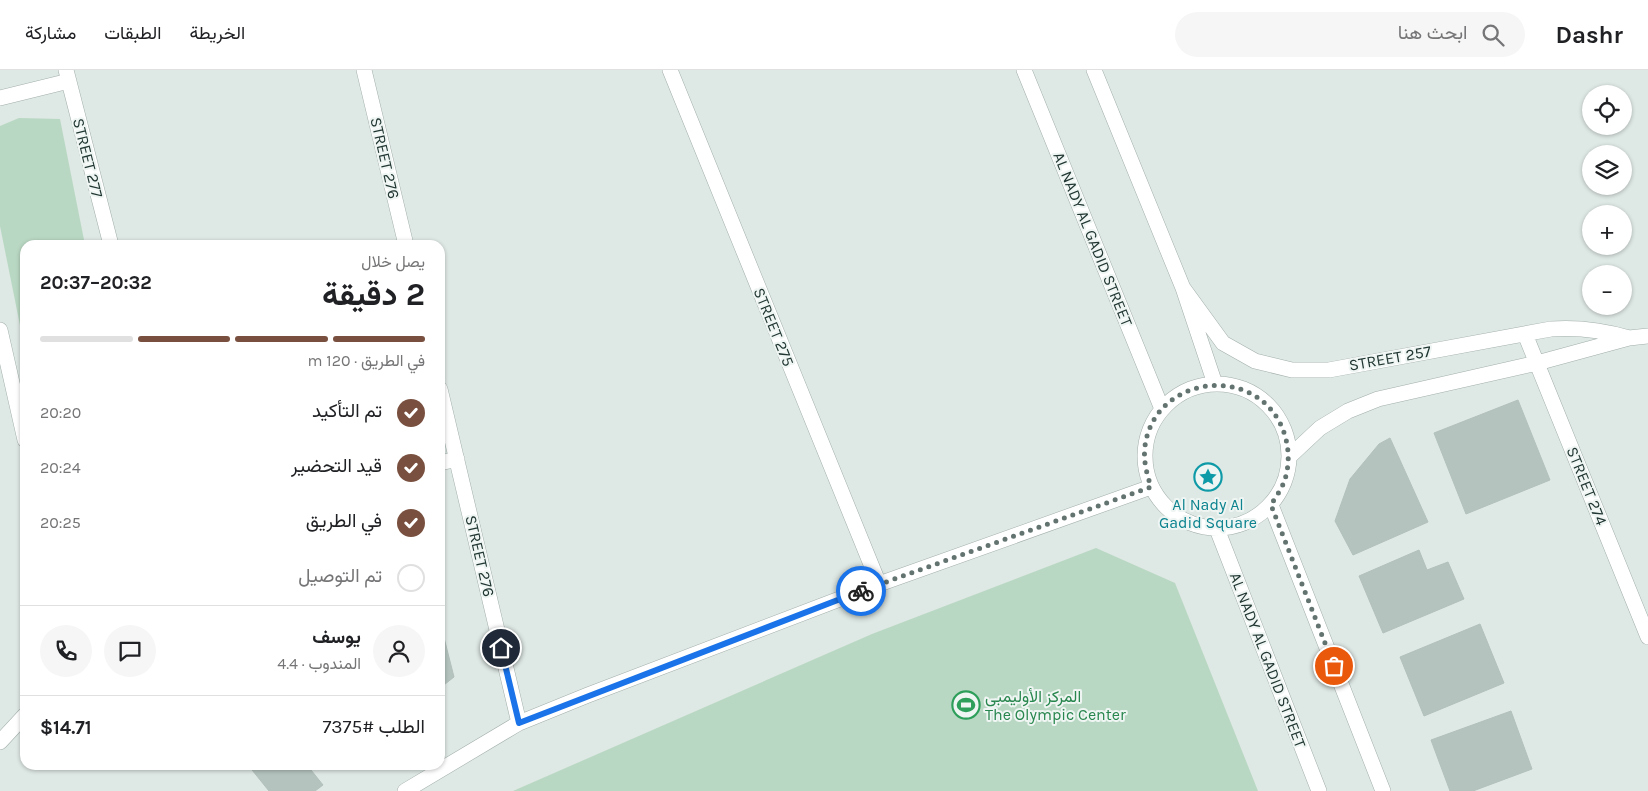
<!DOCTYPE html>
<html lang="ar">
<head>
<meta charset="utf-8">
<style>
	:root { --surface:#fff; --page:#f6f6f6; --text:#202124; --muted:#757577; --line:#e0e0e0; --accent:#79503f }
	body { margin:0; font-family:Karla,Vazirmatn,sans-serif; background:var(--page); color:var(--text); direction:rtl; height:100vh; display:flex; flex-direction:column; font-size:19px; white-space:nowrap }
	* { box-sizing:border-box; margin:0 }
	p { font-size:16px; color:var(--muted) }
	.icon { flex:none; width:28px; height:28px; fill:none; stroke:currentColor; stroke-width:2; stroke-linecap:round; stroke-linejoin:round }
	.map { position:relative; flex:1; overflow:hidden; direction:ltr }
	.drawer { position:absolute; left:20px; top:170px; width:425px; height:530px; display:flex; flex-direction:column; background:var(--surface); border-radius:15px; box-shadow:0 1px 4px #0004; direction:rtl }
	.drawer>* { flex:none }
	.buttons { position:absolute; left:1582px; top:15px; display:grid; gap:10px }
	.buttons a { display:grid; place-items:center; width:50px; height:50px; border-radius:50%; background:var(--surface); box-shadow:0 1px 4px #0004; font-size:25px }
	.pin { position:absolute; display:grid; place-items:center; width:42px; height:42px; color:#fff; margin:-21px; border:2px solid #fff; border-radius:50%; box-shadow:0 1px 5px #0007 }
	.courier { position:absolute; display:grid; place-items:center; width:50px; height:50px; margin:-25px; border:4px solid #1a73e8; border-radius:50%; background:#fff; color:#222; box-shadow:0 1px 6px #0007 }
	.overview em { font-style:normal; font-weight:700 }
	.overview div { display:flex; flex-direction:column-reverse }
	.overview { display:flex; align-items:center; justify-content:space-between; height:85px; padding:0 20px }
	h1 { font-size:32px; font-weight:700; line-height:38px }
	.bar { display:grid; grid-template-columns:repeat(4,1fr); gap:8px 5px; align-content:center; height:60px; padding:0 20px }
	.bar i { height:6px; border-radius:4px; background:var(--line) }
	.bar .active { background:var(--accent) }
	.bar p { grid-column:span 4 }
	.line { display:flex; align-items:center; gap:12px; padding:0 20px; border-top:1px solid var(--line) }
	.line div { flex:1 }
	.round { display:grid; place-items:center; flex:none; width:52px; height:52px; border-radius:26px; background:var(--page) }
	ol { padding:0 20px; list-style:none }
	li { display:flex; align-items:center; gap:15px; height:55px }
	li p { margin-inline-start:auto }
	li .icon { padding:5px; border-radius:50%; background:var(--accent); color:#fff; stroke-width:4 }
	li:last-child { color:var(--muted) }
	li i { width:28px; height:28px; border:2px solid var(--line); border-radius:50% }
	header { display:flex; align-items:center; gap:30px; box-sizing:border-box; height:70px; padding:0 25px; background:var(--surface); border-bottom:1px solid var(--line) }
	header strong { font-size:24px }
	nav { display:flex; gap:28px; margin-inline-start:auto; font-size:18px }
	.search { width:350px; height:45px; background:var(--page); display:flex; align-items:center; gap:12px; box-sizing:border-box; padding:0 18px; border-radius:28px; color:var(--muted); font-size:19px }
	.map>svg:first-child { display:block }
	.green { fill:#b9d8c3 }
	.building { fill:#b4c3be; stroke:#b2c1bc }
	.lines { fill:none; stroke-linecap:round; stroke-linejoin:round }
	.minor-casing { stroke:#a2afab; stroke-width:16 }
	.minor { stroke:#fff; stroke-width:15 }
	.done { stroke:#637470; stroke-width:5; stroke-dasharray:0 9 }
	.route { stroke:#1a73e8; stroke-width:6 }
	.labels { text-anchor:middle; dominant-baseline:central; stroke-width:4; stroke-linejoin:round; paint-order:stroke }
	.street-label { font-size:16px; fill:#213632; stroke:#eef5f2 }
	.culture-label { font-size:16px; fill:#0d838f; stroke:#eef5f2 }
	.leisure-label { font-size:16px; fill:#27864d; stroke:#eef5f2; text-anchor:start }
</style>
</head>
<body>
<header>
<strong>Dashr</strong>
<div class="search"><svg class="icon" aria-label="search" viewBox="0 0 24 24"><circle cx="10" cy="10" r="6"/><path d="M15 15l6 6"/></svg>ابحث هنا</div>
<nav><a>الخريطة</a><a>الطبقات</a><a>مشاركة</a></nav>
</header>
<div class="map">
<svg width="1648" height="721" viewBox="0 0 1648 721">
	<rect width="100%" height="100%" fill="#dee8e4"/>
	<path class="green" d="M19 48 60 49 85 175H25V280L0 156V56Z
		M1096 478 1175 513 1258 721H513L872 564Z"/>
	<path class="building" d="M1518 330 1550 410 1466 444 1434 363Z
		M1390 368 1428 452 1353 485 1335 451 1350 409 1379 374Z
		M1419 480 1427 500 1448 492 1464 529 1383 563 1359 506Z
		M440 552 454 607 440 618Z
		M1480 554 1504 613 1424 646 1400 587Z
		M1511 641 1532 699 1473 721H1450L1431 670Z
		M248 695H307L323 715 315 721H269Z"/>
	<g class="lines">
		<g class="minor-casing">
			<path id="minor" d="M66 0 111 175
				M364 0 406 175
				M670 0 879 514
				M1024 0 1162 339
				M1094 0 1183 218 1215 314
				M0 28 69 11
				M1183 218 1223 273 1255 291 1292 300H1329L1551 259C1579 257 1602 260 1629 268
				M0 260 25 370
				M1525 264 1648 567
				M1145 386a72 72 0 1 1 144 0a72 72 0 1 1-144 0Z
				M440 319 519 653
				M1289 387 1320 358 1348 341 1378 329 1537 293 1629 268 1648 266
				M440 393 457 389
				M1271 435 1383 721
				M1217 459 1319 721
				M0 672 25 645
				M405 721 519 653 588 625 879 514 1151 417"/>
		</g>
		<use href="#minor" class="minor"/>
	</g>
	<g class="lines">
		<path class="done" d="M861 521 1151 417C1147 404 1143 391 1145 376 1154 308 1249 293 1280 353 1289 371 1291 393 1284 412 1281 420 1275 428 1271 435L1334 596"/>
		<path class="route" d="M501 578 519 653 861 521"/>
	</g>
	<defs>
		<g id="sight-ring" transform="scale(1.4375)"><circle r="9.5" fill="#eef5f2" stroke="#0f9aa8" stroke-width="1.5"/><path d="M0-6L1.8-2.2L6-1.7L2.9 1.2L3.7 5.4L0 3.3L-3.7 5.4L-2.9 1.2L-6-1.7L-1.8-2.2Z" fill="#0f9aa8"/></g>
		<g id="stadium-ring" transform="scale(1.4375)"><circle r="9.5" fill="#eef5f2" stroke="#2e9e5b" stroke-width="1.5"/><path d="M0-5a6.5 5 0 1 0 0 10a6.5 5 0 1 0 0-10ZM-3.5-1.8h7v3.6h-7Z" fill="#2e9e5b"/></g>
	</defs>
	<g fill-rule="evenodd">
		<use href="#sight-ring" x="1208" y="407"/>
		<use href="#stadium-ring" x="966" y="635"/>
	</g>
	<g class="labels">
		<g class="street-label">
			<text transform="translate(88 88) rotate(76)">STREET 277</text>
			<text transform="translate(385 88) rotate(77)">STREET 276</text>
			<text transform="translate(1093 169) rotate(68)">AL NADY AL GADID STREET</text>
			<text transform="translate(774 257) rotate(68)">STREET 275</text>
			<text transform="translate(1390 288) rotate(-10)">STREET 257</text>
			<text transform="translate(1587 416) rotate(68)">STREET 274</text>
			<text transform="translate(480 486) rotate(77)">STREET 276</text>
			<text transform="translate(1268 590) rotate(69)">AL NADY AL GADID STREET</text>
		</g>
		<g class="culture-label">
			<text x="1208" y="434">Al Nady Al<tspan x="1208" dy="18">Gadid Square</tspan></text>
		</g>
		<g class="leisure-label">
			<text x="985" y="626">المركز الأوليمبى<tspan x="985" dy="18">The Olympic Center</tspan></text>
		</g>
	</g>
</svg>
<div class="buttons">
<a><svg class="icon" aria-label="locate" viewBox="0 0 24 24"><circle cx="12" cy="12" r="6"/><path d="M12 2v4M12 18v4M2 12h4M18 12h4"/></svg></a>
<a><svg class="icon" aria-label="layers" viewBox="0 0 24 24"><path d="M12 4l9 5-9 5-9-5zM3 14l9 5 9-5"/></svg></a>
<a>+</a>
<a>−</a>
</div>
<div class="pin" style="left:1334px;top:596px;background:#ea580c"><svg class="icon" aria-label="bag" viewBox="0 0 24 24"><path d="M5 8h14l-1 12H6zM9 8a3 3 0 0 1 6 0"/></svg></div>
<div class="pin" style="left:501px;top:578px;background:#1f2937"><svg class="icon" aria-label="home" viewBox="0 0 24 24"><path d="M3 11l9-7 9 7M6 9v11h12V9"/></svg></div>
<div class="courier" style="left:861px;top:521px"><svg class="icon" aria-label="bike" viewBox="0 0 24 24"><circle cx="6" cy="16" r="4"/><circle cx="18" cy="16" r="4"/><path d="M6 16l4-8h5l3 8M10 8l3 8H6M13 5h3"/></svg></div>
<section class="drawer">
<div class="overview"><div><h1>2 دقيقة</h1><p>يصل خلال</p></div><em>20:32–20:37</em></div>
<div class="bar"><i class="active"></i><i class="active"></i><i class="active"></i><i></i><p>في الطريق · 120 m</p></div>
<ol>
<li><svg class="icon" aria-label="check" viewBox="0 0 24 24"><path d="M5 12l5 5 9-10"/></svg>تم التأكيد<p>20:20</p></li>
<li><svg class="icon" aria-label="check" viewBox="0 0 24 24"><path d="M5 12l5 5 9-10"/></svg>قيد التحضير<p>20:24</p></li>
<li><svg class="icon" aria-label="check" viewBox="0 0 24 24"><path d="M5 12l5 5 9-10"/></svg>في الطريق<p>20:25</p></li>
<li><i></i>تم التوصيل</li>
</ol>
<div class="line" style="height:90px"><a class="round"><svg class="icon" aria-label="person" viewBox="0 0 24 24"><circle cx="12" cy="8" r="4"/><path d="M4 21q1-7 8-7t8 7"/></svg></a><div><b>يوسف</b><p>المندوب · 4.4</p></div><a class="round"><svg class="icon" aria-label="chat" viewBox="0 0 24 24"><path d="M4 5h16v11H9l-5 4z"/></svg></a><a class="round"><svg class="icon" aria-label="phone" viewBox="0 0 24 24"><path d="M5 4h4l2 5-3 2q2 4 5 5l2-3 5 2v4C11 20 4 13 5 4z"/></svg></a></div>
<div class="line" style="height:65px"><div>الطلب #7375</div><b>$14.71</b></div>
</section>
</div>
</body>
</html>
